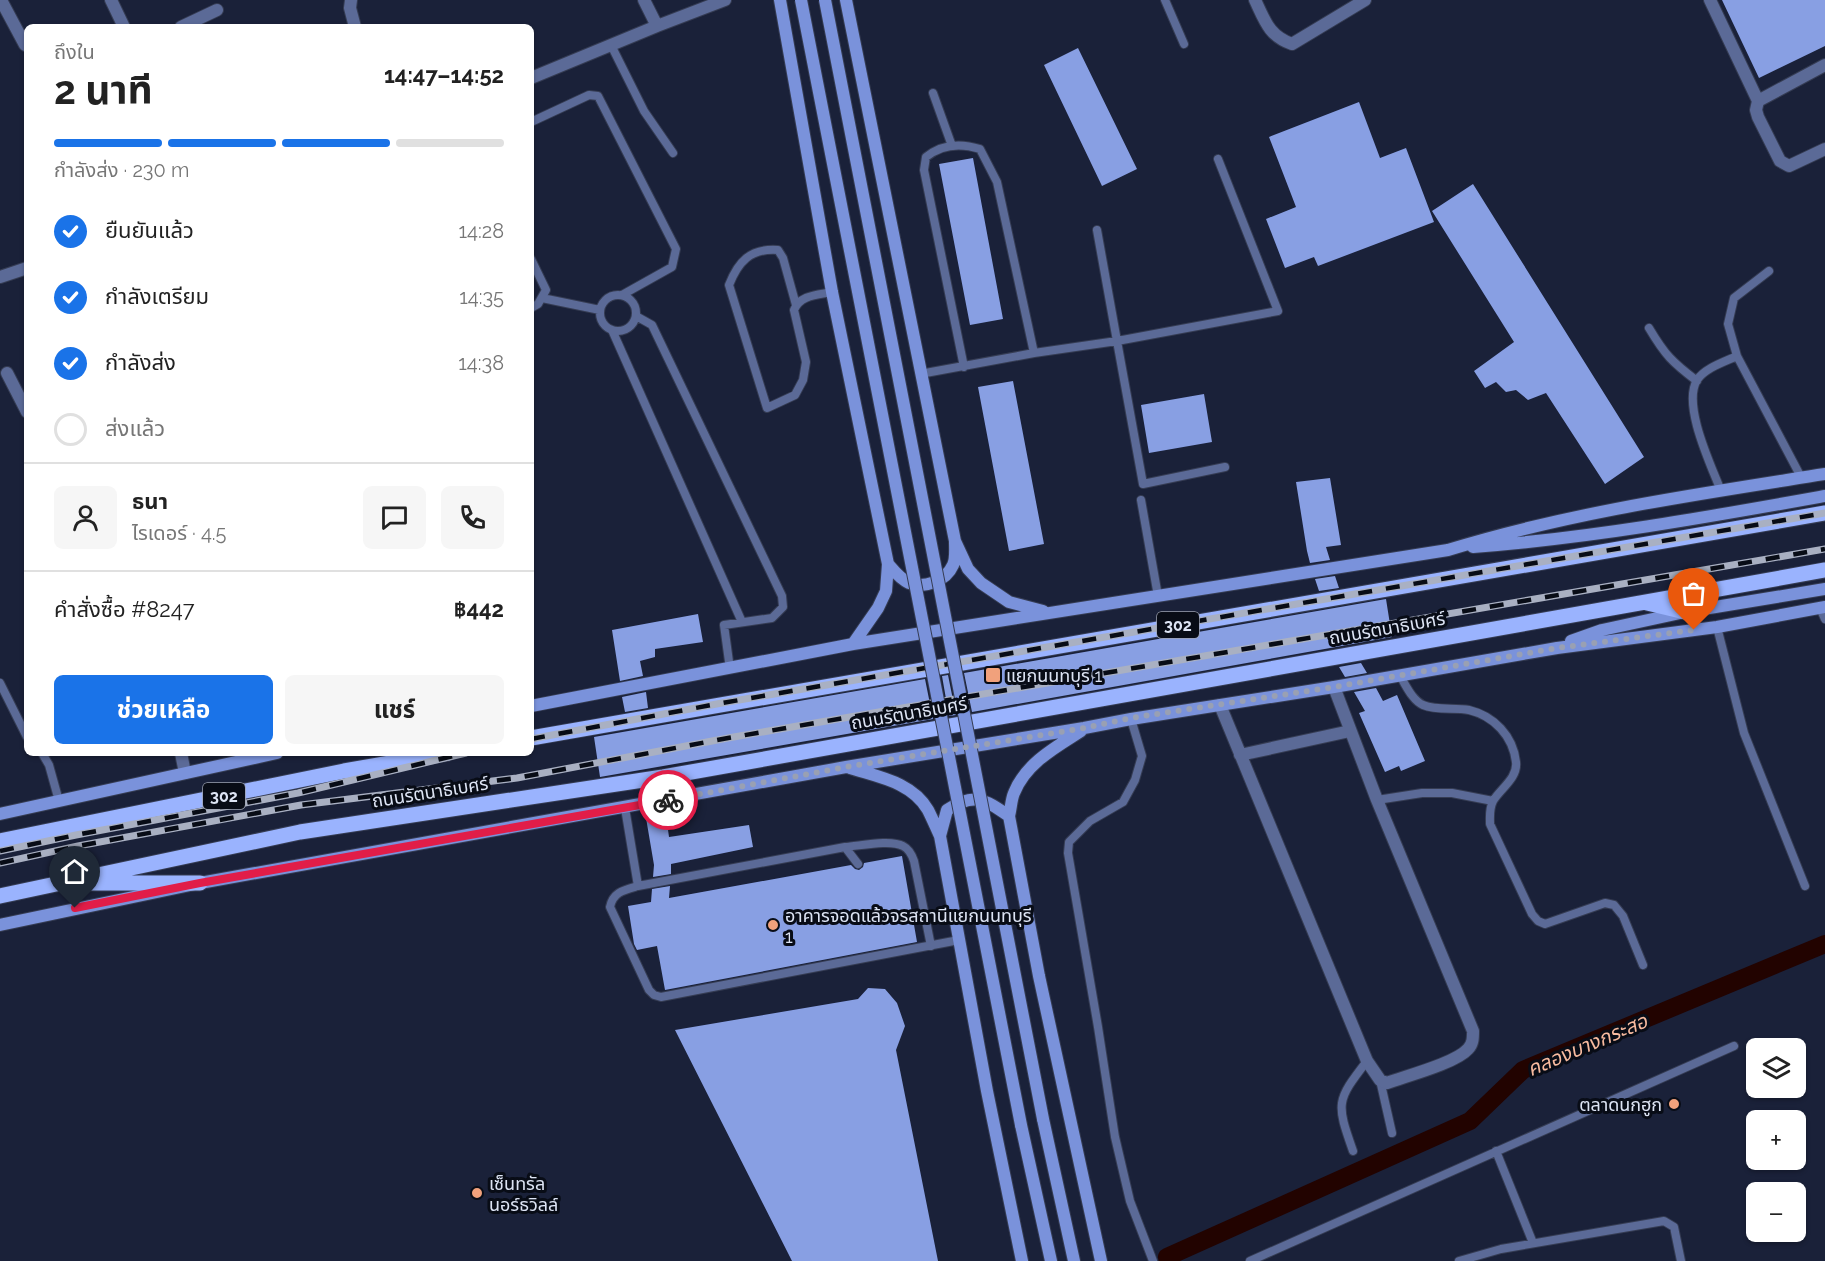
<!DOCTYPE html>
<html lang="th">
<head>
<meta charset="utf-8">
<style>
	:root { --surface:#fff; --page:#f6f6f6; --text:#222; --muted:#767676; --line:#e0e0e0; --accent:#1a73e8 }
	body { margin:0; font-family:Raleway,"Noto Sans Thai",sans-serif; background:var(--page); color:var(--text); height:100vh; display:flex; flex-direction:column; font-size:22px; white-space:nowrap }
	* { box-sizing:border-box; margin:0 }
	p { font-size:20px; color:var(--muted) }
	.icon { flex:none; width:33px; height:33px; fill:none; stroke:currentColor; stroke-width:2; stroke-linecap:round; stroke-linejoin:round }
	.map { position:relative; flex:1; overflow:hidden }
	.sheet { position:absolute; left:24px; top:24px; width:510px; height:732px; display:flex; flex-direction:column; background:var(--surface); border-radius:9px; box-shadow:0 2px 4px #0004 }
	.sheet>* { flex:none }
	.tools { position:absolute; left:1746px; top:1038px; display:grid; gap:12px }
	.tools a { display:grid; place-items:center; width:60px; height:60px; border-radius:9px; background:var(--surface); box-shadow:0 2px 4px #0004; font-size:30px }
	.pin { position:absolute; display:grid; place-items:center; width:51px; height:51px; color:#fff; margin:-62px -26px; border-radius:50% 50% 50% 0; rotate:-45deg; box-shadow:0 0 6px #0007 }
	.pin .icon { rotate:45deg }
	.courier { position:absolute; display:grid; place-items:center; width:60px; height:60px; margin:-30px; border:4px solid #e11d48; border-radius:50%; background:#fff; color:#222; box-shadow:0 2px 8px #0007 }
	.headline em { font-style:normal; font-weight:700 }
	.headline div { display:flex; flex-direction:column-reverse }
	.headline { display:flex; align-items:center; justify-content:space-between; height:102px; padding:0 30px }
	h1 { font-size:39px; font-weight:700; line-height:45px }
	.bar { display:grid; grid-template-columns:repeat(4,1fr); gap:9px 6px; align-content:center; height:72px; padding:0 30px }
	.bar i { height:8px; border-radius:4px; background:var(--line) }
	.bar .on { background:var(--accent) }
	.bar p { grid-column:span 4 }
	.line { display:flex; align-items:center; gap:15px; padding:0 30px; border-top:2px solid var(--line) }
	.line div { flex:1 }
	.round { display:grid; place-items:center; flex:none; width:63px; height:63px; border-radius:9px; background:var(--page) }
	ol { padding:0 30px; list-style:none }
	li { display:flex; align-items:center; gap:18px; height:66px }
	li p { margin-inline-start:auto }
	li .icon { padding:6px; border-radius:50%; background:var(--accent); color:#fff; stroke-width:4 }
	li:last-child { color:var(--muted) }
	li i { width:33px; height:33px; border:3px solid var(--line); border-radius:50% }
	.primary-button { display:flex; gap:12px; margin-top:auto; padding:12px 30px }
	.primary-button a { flex:1; height:69px; border-radius:9px; background:var(--accent); color:#fff; font-size:24px; font-weight:700; line-height:69px; text-align:center }
	.primary-button a+a { background:var(--page); color:var(--text) }
	.map>svg:first-child { display:block }
	.lines { fill:none; stroke-linecap:round; stroke-linejoin:round }
	.canal { stroke:#220300; stroke-width:18 }
	.building { fill:#889fe3 }
	.service-casing { stroke:#353c53; stroke-width:10 }
	.minor-casing { stroke:#353c53; stroke-width:14 }
	.secondary-casing { stroke:#353c53; stroke-width:14 }
	.primary-casing { stroke:#353c53; stroke-width:17 }
	.service { stroke:#5b6a97; stroke-width:8 }
	.minor { stroke:#5b6a97; stroke-width:12 }
	.secondary { stroke:#7a92db; stroke-width:12 }
	.primary { stroke:#9ab3fe; stroke-width:15 }
	.rail-casing { stroke:#a9b0c2; stroke-width:7 }
	.rail { stroke:#080c16; stroke-width:4.5; stroke-dasharray:14; stroke-linecap:butt }
	.secondary-bridge-casing { stroke:#353c53; stroke-width:14; stroke-linecap:butt }
	.secondary-bridge { stroke:#7a92db; stroke-width:12 }
	.done { stroke:#99a0b3; stroke-width:6; stroke-dasharray:0 10.8 }
	.route { stroke:#e11d48; stroke-width:8 }
	.poi-dot { fill:#f1a17c; stroke:#080c16; stroke-width:2 }
	.labels { text-anchor:middle; dominant-baseline:central; stroke-width:6; stroke-linejoin:round; paint-order:stroke }
	.shield { fill:#080c16; stroke:#9da3b1; stroke-width:1.5 }
	.shield-label { font-size:16px; font-weight:bold; fill:#dde4f4 }
	.street-label { font-size:18px; fill:#dde4f4; stroke:#080c16 }
	.poi-label { font-size:18px; fill:#dde4f4; stroke:#080c16; text-anchor:start }
	.water-label { font-size:20px; font-style:italic; fill:#f7ba9f; stroke:#080c16 }
</style>
</head>
<body>
<div class="map">
<svg width="1825" height="1261" viewBox="0 0 1825 1261">
	<rect width="100%" height="100%" fill="#1a2139"/>
	<g class="lines">
		<path class="canal" d="M1167 1257 1470 1121 1523 1070 1825 944"/>
	</g>
	<path class="building" d="M1722 0H1825V46L1759 78Z
		M1078 48 1137 169 1102 186 1044 65Z
		M1359 102 1380 158 1406 148 1434 222 1318 266 1314 257 1285 268 1266 219 1296 207 1269 137Z
		M973 158 1003 319 970 325 939 164Z
		M1473 184 1644 457 1605 484 1546 393 1528 400 1516 390 1506 392 1496 382 1485 388 1474 371 1514 342 1432 211Z
		M1013 381 1044 544 1009 551 978 387Z
		M1204 394 1212 442 1149 453 1141 405Z
		M1330 478 1341 545 1326 547 1330 560 1310 563 1307 551 1296 482Z
		M1335 576 1339 588 1319 591 1315 579Z
		M1386 599 1392 637 972 712 964 673Z
		M698 614 703 642 655 649V657L640 661 643 676 620 681 612 630Z
		M1361 663 1367 673 1345 677 1339 667Z
		M948 675 956 715 949 716 942 676Z
		M925 679 933 719 600 777 594 737Z
		M1376 688 1383 701 1397 695 1425 761 1401 771 1399 766 1385 772 1359 713 1365 711 1354 692Z
		M646 692 648 708 625 712 622 697Z
		M662 787V792L642 795 641 790Z
		M665 808 669 837 749 825 753 847 671 864V874L653 877 654 865 645 812Z
		M902 856 917 942 665 990 657 946 637 950 634 944 628 906 651 902 652 889 670 886 669 898 851 865 855 869 859 870 863 867 864 863Z
		M868 988 885 989 897 1003 905 1026 896 1050 938 1261H792L675 1030 858 999Z"/>
	<g class="lines">
		<g class="service-casing">
			<path id="service" d="M1165 0 1184 44
				M611 45 644 111 673 153
				M933 93 952 146
				M531 122 589 95 598 96 676 249 672 267 622 295
				M1218 159 1278 311 1117 341 1143 484 1225 467
				M531 259 546 290 538 304 531 308
				M600 313a18 18 0 1 1 36 0a18 18 0 1 1-36 0Z
				M542 298 600 310
				M796 305 783 258 778 250C750 248 738 262 729 285L767 408 795 395 803 380 806 362 794 310C800 295 817 295 832 292
				M636 316 652 325 782 596 783 607 772 618 724 625 730 669
				M1649 328C1665 355 1672 362 1697 381
				M612 330 742 622
				M1737 356 1728 324 1734 298 1769 271
				M964 367 924 170 926 157C942 144 961 143 980 149L997 182 1034 353
				M920 374 1034 353 1117 341 1097 230
				M1721 491C1711 465 1682 405 1697 380 1705 368 1724 362 1737 356L1801 477
				M1141 500 1158 596
				M1820 608 1825 619
				M1717 627 1744 733 1805 886
				M1400 676C1406 685 1412 700 1423 705 1437 711 1455 707 1469 710 1494 716 1513 736 1516 762 1518 778 1500 789 1493 801 1489 809 1490 816 1490 824L1532 914 1538 921 1545 924 1605 903 1614 905 1623 916 1643 965
				M0 683 27 737
				M1131 719 1142 756 1135 780 1123 802 1090 821 1069 842 1068 853 1098 1027 1115 1137 1130 1201 1153 1261
				M42 753 49 765 59 801
				M1377 800 1422 793H1452L1493 801
				M625 808 638 886
				M845 847C860 846 890 839 903 846 909 849 912 855 914 861L931 946
				M858 864 845 847 638 886C624 890 613 892 610 907L649 990 654 995 661 997 959 940
				M1380 1080 1392 1133
				M1353 1151C1336 1103 1336 1101 1367 1061
				M1496 1151 1533 1243
				M1250 1261 1734 1046
				M1459 1261 1501 1249 1664 1221 1674 1227 1681 1261"/>
		</g>
		<g class="minor-casing">
			<path id="minor" d="M1 0 25 45
				M111 0 124 27
				M351 0 350 8 355 27
				M644 0 657 26
				M1255 0C1265 21 1269 36 1292 44L1365 0
				M1710 0 1758 101 1756 110 1758 117 1780 161 1789 166 1825 149
				M181 27 217 10
				M531 78 657 26 725 0
				M1758 101 1825 65
				M0 277 27 268
				M7 373 27 412
				M1220 705 1367 1061 1380 1080 1387 1083C1406 1076 1456 1063 1468 1049 1473 1044 1473 1038 1473 1031L1377 800 1334 687
				M181 753 185 773
				M1240 755 1350 731"/>
		</g>
		<g class="secondary-casing">
			<path id="secondary" d="M780 0 832 292 888 564 886 591 878 608 853 644
				M846 0 955 541 968 569 981 583 1009 602 1043 611
				M1473 547C1592 538 1708 517 1825 496
				M888 564C894 571 900 579 909 583 924 589 946 581 953 565 956 559 955 548 955 542
				M1571 641 1602 630 1685 612 1825 589
				M531 706 853 644 1448 550C1571 512 1699 494 1825 474
				M1081 731C1056 747 1026 763 1014 793 1011 800 1011 809 1009 816L1039 976 1101 1261
				M850 768C878 777 912 782 928 810 932 818 936 827 940 836L987 1091 1022 1261
				M0 814 277 753
				M940 836 947 810C974 792 984 799 1009 816
				M0 925 200 883 846 767 1084 728 1131 719 1334 687 1557 648 1717 627 1825 607
				M1043 1119 1074 1261
				M1021 1125 1051 1261"/>
		</g>
		<g class="primary-casing">
			<path id="primary" d="M1647 603 1685 612
				M531 738 1825 513
				M0 841 344 771 448 753
				M90 883H200
				M0 896 300 832 663 777 1825 570"/>
		</g>
		<use href="#service" class="service"/>
		<use href="#minor" class="minor"/>
		<use href="#secondary" class="secondary"/>
		<use href="#primary" class="primary"/>
		<g class="rail-casing">
			<path id="rail" d="M531 739 722 703 1825 513
				M0 851 76 835 298 793 466 753
				M0 863 78 846 301 805 517 778 728 738 1825 549"/>
		</g>
		<use href="#rail" class="rail"/>
		<g class="secondary-bridge-casing">
			<path id="secondary-bridge" d="M801 0 1021 1125
				M825 0 1043 1119"/>
		</g>
		<use href="#secondary-bridge" class="secondary-bridge"/>
	</g>
	<g class="lines">
		<path class="done" d="M668 800 846 767 1084 728 1131 718 1334 687 1557 648 1694 630"/>
		<path class="route" d="M75 908 200 883 668 800"/>
	</g>
	<g class="poi-dot">
		<rect x="985" y="667" width="16" height="16" rx="3"/>
		<circle cx="773" cy="925" r="6"/>
		<circle cx="1674" cy="1104" r="6"/>
		<circle cx="477" cy="1193" r="6"/>
	</g>
	<g class="labels">
		<g class="shield">
			<rect x="1157" y="612" width="42" height="26" rx="4.5"/>
			<rect x="203" y="783" width="42" height="26" rx="4.5"/>
		</g>
		<g class="shield-label">
			<text x="1178" y="625">302</text>
			<text x="224" y="796">302</text>
		</g>
		<g class="street-label">
			<text transform="translate(1387 628) rotate(-10)">ถนนรัตนาธิเบศร์</text>
			<text transform="translate(909 713) rotate(-10)">ถนนรัตนาธิเบศร์</text>
			<text transform="translate(430 792) rotate(-9)">ถนนรัตนาธิเบศร์</text>
		</g>
		<g class="poi-label">
			<text x="1006" y="675">แยกนนทบุรี 1</text>
			<text x="785" y="915">อาคารจอดแล้วจรสถานีแยกนนทบุรี<tspan x="785" dy="21">1</tspan></text>
			<text x="1662" y="1104" text-anchor="end">ตลาดนกฮูก</text>
			<text x="489" y="1183">เซ็นทรัล<tspan x="489" dy="21">นอร์ธวิลล์</tspan></text>
		</g>
		<g class="water-label">
			<text transform="translate(1587 1045) rotate(-23)">คลองบางกระสอ</text>
		</g>
	</g>
</svg>
<div class="tools">
<a><svg class="icon" aria-label="layers" viewBox="0 0 24 24"><path d="M12 4l9 5-9 5-9-5zM3 14l9 5 9-5"/></svg></a>
<a>+</a>
<a>−</a>
</div>
<div class="pin" style="left:1694px;top:630px;background:#ea580c"><svg class="icon" aria-label="bag" viewBox="0 0 24 24"><path d="M5 8h14l-1 12H6zM9 8a3 3 0 0 1 6 0"/></svg></div>
<div class="pin" style="left:75px;top:908px;background:#1f2937"><svg class="icon" aria-label="home" viewBox="0 0 24 24"><path d="M3 11l9-7 9 7M6 9v11h12V9"/></svg></div>
<div class="courier" style="left:668px;top:800px"><svg class="icon" aria-label="bike" viewBox="0 0 24 24"><circle cx="6" cy="16" r="4"/><circle cx="18" cy="16" r="4"/><path d="M6 16l4-8h5l3 8M10 8l3 8H6M13 5h3"/></svg></div>
<section class="sheet">
<div class="headline"><div><h1>2 นาที</h1><p>ถึงใน</p></div><em>14:47–14:52</em></div>
<div class="bar"><i class="on"></i><i class="on"></i><i class="on"></i><i></i><p>กำลังส่ง · 230 m</p></div>
<ol>
<li><svg class="icon" aria-label="check" viewBox="0 0 24 24"><path d="M5 12l5 5 9-10"/></svg>ยืนยันแล้ว<p>14:28</p></li>
<li><svg class="icon" aria-label="check" viewBox="0 0 24 24"><path d="M5 12l5 5 9-10"/></svg>กำลังเตรียม<p>14:35</p></li>
<li><svg class="icon" aria-label="check" viewBox="0 0 24 24"><path d="M5 12l5 5 9-10"/></svg>กำลังส่ง<p>14:38</p></li>
<li><i></i>ส่งแล้ว</li>
</ol>
<div class="line" style="height:108px"><a class="round"><svg class="icon" aria-label="person" viewBox="0 0 24 24"><circle cx="12" cy="8" r="4"/><path d="M4 21q1-7 8-7t8 7"/></svg></a><div><b>ธนา</b><p>ไรเดอร์ · 4.5</p></div><a class="round"><svg class="icon" aria-label="chat" viewBox="0 0 24 24"><path d="M4 5h16v11H9l-5 4z"/></svg></a><a class="round"><svg class="icon" aria-label="phone" viewBox="0 0 24 24"><path d="M5 4h4l2 5-3 2q2 4 5 5l2-3 5 2v4C11 20 4 13 5 4z"/></svg></a></div>
<div class="line" style="height:78px"><div>คำสั่งซื้อ #8247</div><b>฿442</b></div>
<div class="primary-button"><a>ช่วยเหลือ</a><a>แชร์</a></div>
</section>
</div>
</body>
</html>
